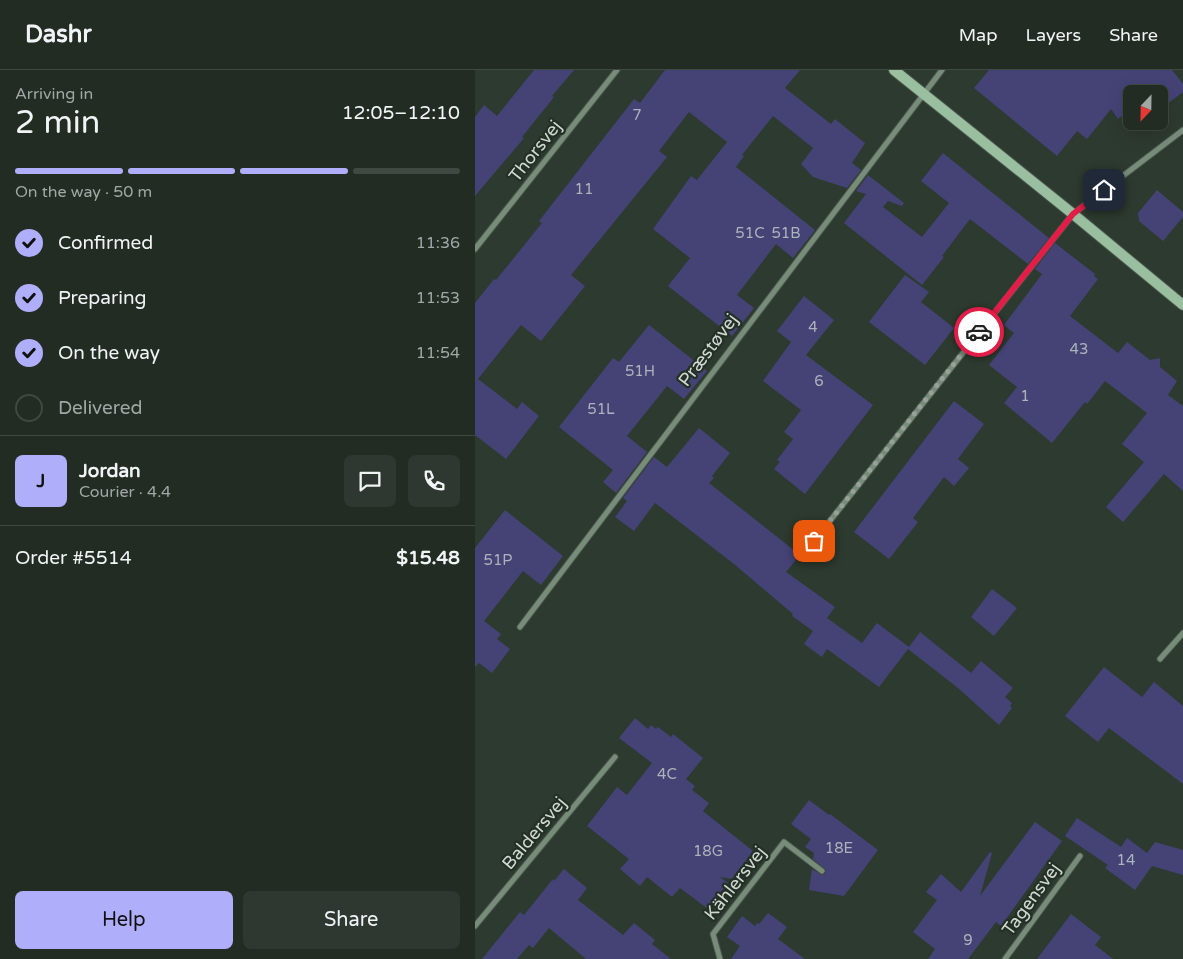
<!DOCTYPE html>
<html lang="en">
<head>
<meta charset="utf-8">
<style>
	:root { --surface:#222c23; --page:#2e3830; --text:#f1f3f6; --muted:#a2a7a6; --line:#3f4841; --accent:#afaefa }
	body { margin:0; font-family:"Varela Round",sans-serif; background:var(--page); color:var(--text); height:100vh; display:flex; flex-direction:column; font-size:19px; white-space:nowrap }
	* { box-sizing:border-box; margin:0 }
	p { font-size:16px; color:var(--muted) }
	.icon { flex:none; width:28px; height:28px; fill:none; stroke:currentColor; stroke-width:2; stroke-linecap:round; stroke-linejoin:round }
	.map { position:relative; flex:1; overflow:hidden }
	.side { display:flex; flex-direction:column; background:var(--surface); width:475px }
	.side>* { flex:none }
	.needle { width:32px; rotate:202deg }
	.tools { position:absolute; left:648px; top:15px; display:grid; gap:10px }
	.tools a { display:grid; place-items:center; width:45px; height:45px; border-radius:8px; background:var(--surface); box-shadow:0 5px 20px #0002,0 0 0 1px var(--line); font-size:25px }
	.pin { position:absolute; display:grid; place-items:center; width:42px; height:42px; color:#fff; margin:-21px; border-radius:10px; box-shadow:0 2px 8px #0006 }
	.courier { position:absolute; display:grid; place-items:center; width:50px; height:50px; margin:-25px; border:4px solid #e11d48; border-radius:50%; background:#fff; color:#222; box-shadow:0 1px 6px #0007 }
	.summary em { font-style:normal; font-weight:600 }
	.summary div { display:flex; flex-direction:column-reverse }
	.summary { display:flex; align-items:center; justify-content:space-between; height:85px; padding:0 15px }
	h1 { font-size:32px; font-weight:600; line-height:38px }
	.bar { display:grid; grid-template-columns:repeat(4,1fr); gap:8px 5px; align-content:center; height:60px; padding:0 15px }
	.bar i { height:6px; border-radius:4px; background:var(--line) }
	.bar .current { background:var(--accent) }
	.bar p { grid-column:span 4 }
	.line { display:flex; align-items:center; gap:12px; padding:0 15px; border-top:1px solid var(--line) }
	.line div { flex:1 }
	.round { display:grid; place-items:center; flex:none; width:52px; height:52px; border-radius:8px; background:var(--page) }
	ol { padding:0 15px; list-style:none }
	li { display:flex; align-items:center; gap:15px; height:55px }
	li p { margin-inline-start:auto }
	li .icon { padding:5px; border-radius:50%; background:var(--accent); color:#111; stroke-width:4 }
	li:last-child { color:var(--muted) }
	li i { width:28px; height:28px; border:2px solid var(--line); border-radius:50% }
	.primary-button { display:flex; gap:10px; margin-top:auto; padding:10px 15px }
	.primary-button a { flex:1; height:58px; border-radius:8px; background:var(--accent); color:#111; font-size:20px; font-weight:600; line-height:58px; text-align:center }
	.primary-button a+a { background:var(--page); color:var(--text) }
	header { display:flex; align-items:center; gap:30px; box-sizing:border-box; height:70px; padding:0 25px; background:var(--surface); border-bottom:1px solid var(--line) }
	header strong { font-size:24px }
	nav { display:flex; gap:28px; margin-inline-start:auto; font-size:18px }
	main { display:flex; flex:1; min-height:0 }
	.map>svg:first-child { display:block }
	.building { fill:#454376 }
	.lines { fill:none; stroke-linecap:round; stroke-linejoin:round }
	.street-casing { stroke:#4a564c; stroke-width:7 }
	.secondary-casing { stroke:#4a564c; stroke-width:12 }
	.street { stroke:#778d7a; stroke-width:5 }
	.secondary { stroke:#9abea0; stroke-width:10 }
	.done { stroke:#97a198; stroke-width:5; stroke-dasharray:0 9 }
	.route { stroke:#e11d48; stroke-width:6 }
	.labels { text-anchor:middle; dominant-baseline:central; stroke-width:4.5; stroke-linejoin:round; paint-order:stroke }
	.number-label { font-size:15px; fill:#adb3ba }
	.street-label { font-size:18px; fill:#d0d8d1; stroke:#233025 }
</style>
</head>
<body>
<header>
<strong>Dashr</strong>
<nav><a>Map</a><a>Layers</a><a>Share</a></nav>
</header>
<main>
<section class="side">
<div class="summary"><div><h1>2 min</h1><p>Arriving in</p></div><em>12:05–12:10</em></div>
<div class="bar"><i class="current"></i><i class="current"></i><i class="current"></i><i></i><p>On the way · 50 m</p></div>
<ol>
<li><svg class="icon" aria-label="check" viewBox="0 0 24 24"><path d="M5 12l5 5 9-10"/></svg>Confirmed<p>11:36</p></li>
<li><svg class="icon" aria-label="check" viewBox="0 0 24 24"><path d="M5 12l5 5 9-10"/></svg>Preparing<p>11:53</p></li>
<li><svg class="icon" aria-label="check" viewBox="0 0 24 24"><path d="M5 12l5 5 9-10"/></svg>On the way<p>11:54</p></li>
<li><i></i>Delivered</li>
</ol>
<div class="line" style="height:90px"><b class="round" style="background:var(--accent);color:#111">J</b><div><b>Jordan</b><p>Courier · 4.4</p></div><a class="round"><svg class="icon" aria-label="chat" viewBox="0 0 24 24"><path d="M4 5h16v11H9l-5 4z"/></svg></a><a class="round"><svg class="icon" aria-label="phone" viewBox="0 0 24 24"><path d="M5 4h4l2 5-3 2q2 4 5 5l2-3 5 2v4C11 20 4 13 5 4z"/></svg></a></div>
<div class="line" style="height:65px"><div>Order #5514</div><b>$15.48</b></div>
<div class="primary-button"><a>Help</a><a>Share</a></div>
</section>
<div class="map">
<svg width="708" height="889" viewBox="0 0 708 889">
	<rect width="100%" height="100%" fill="#2d3a2f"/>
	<path class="building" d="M59 0H99L77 26 79 27 47 67 49 68 0 126V47L9 35 22 46Z
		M190 0H325L310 18 356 54 360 49 390 73 377 93 386 100 372 118 338 107 326 94 338 78 298 46 267 85 269 86 261 97 340 160 318 188 301 174 262 225 279 238 257 266 193 216 215 188 178 159 216 106 222 110 252 72 214 42 184 81 192 87 96 205 110 216 66 271 46 255 3 309 42 339 47 332 64 346 31 389 0 365V233L19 209 21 210 67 153 64 151 159 29 165 33Z
		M514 0H697L708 14V22L684 40V24H656V51H669L656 61 646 46 643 49 636 39 612 69 602 61 582 86 499 18Z
		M468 83 574 168 553 194 495 149 467 186 469 187 447 215 369 153 391 124 381 121 393 105 429 133 427 136 413 131 408 137 447 167 474 133 446 111Z
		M682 120 708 142V147L688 171 664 151 663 143Z
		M580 173 620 204 619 206 623 209 595 246 643 283 652 272 675 290 685 288V297L702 311 693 325 708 336V421L689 404 648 452 631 437 669 392 647 374 672 343 630 311 612 334 610 332 577 373 529 333 542 317 514 295 539 263 529 255 567 204 560 199Z
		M430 205 454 222 446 232 479 258 450 295 394 252Z
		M329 226 359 250 331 285 398 335 330 424 299 399 305 392 302 390 318 369 309 362 326 340 288 311 316 272 302 261Z
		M174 255 232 301 209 329 192 316 152 366 172 382 141 423 128 412 138 400 84 357 138 288 144 292Z
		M479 331 509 354 483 389 494 398 479 416 469 407 438 448 443 452 414 489 379 462Z
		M224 358 255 383 237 406 239 408 234 413 325 485 311 502 360 537 352 548 387 573 402 553 434 577 445 562 496 603 506 591 538 618 530 627 537 633 535 636 537 638 524 655 483 618 433 579 404 617 352 579 347 587 329 574 338 561 317 546 318 544 259 494 180 433 159 461 140 447 152 431 148 428 179 387 192 397Z
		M30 440 88 486 66 515 48 501 9 551 26 564 22 569 35 579 17 603 4 593 0 597V478Z
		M517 519 542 538 519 566 496 547Z
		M629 597 667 627 679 612 708 636V714L634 658 623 672 590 646Z
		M160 648 173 659 176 655 181 659 183 657 196 667 198 664 228 688 211 709 220 716 217 720 234 733 228 741 278 781 257 809 245 807 253 813 233 839 205 818 197 827 172 807 165 816 145 799 154 789 112 756 142 717 152 725 177 693 144 668Z
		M334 730 354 745 355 744 403 780 369 826 334 820 337 799 347 805 350 804 351 800 338 789 339 783 330 777 336 769 316 754Z
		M602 748 646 777 652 768 672 783 680 772 708 780V805L677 796 660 820 630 798 633 795 590 766Z
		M560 752 587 771 526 856 521 852 493 889H453L460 879 438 862 462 830 451 822 466 804 486 822 515 782 517 783 505 826Z
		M89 799 112 818 103 830 148 865 159 853 180 870 177 874 196 889H111L74 858 58 878 54 875 42 889H7L45 842 49 845 78 809 79 811Z
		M293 843 312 857 303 869 330 889H256L265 876 252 867 267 846 280 856 282 853 284 854Z
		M596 844 626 867 620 875 638 889H562Z"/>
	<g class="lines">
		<g class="street-casing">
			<path id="street" d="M0 179 142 0
				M339 471 598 144 708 60
				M45 557 467 0
				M685 589 708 563
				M0 856 140 687
				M245 889 238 864 309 772 347 801
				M530 889 605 786"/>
		</g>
		<g class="secondary-casing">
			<path id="secondary" d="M419 0 598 144 708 235"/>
		</g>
		<use href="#street" class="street"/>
		<use href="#secondary" class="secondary"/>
	</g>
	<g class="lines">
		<path class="done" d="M339 471 504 262"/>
		<path class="route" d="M504 262 598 144 629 120"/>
	</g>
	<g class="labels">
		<g class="number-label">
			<text x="162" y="45">7</text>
			<text x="109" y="119">11</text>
			<text x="275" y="163">51C</text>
			<text x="311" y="163">51B</text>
			<text x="338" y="257">4</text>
			<text x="604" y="279">43</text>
			<text x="165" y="301">51H</text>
			<text x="344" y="311">6</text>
			<text x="550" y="326">1</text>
			<text x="126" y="339">51L</text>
			<text x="23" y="490">51P</text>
			<text x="192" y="704">4C</text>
			<text x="364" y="778">18E</text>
			<text x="233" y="781">18G</text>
			<text x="651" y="790">14</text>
			<text x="493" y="870">9</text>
		</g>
		<g class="street-label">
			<text transform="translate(60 81) rotate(-52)">Thorsvej</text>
			<text transform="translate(233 280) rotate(-53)">Præstøvej</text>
			<text transform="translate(59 763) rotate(-50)">Baldersvej</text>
			<text transform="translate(260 813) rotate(-52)">Kählersvej</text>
			<text transform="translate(556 829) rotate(-54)">Tagensvej</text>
		</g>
	</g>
</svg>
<div class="tools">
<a><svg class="needle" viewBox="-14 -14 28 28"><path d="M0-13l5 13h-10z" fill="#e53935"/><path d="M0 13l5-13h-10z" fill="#a2a7a6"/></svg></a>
</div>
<div class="pin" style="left:339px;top:471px;background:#ea580c"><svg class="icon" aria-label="bag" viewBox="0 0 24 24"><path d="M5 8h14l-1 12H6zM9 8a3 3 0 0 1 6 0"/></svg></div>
<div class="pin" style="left:629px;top:120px;background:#1f2937"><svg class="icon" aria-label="home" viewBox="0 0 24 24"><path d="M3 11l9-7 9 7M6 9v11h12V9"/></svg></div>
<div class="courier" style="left:504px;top:262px"><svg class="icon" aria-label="car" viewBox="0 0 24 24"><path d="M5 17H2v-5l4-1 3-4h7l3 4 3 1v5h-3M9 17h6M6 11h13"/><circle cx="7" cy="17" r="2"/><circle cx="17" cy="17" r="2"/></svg></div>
</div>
</main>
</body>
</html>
